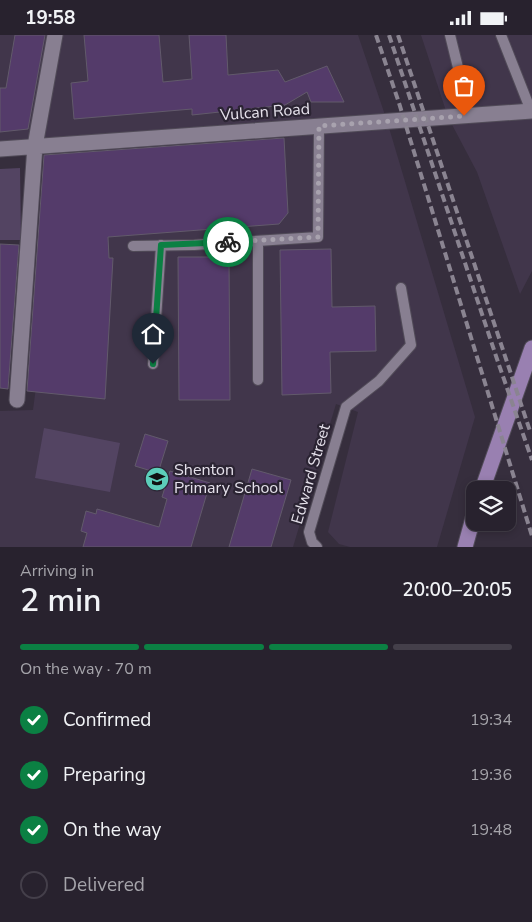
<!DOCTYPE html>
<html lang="en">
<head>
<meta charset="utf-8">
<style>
	:root { --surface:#28222e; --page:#302a36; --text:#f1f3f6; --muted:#a5a4aa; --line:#443f4a; --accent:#0b8043 }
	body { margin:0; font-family:"Nunito Sans",sans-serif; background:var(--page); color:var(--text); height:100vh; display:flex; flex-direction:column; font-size:19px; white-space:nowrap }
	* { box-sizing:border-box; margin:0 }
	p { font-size:16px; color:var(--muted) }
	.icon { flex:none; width:28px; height:28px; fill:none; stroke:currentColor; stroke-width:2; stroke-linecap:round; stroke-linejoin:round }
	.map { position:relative; height:512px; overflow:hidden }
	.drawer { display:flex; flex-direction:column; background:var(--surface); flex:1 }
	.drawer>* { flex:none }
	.tools { position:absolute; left:466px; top:446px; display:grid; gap:10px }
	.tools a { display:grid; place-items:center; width:50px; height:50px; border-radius:10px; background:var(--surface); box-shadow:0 2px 8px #0003,0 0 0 1px var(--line); font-size:25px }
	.pin { position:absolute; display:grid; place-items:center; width:42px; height:42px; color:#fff; margin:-51px -21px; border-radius:50% 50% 50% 0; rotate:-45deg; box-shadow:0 0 5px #0007 }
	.pin .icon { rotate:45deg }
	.courier { position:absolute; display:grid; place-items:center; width:50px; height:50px; margin:-25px; border:4px solid #0b8043; border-radius:50%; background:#fff; color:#222; box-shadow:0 1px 6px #0007 }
	.summary em { font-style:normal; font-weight:600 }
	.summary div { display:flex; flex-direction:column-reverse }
	.summary { display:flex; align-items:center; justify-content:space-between; height:85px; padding:0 20px }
	h1 { font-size:32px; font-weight:600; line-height:38px }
	.bar { display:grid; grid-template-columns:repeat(4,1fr); gap:8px 5px; align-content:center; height:60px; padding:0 20px }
	.bar i { height:6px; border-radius:4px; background:var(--line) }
	.bar .selected { background:var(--accent) }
	.bar p { grid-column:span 4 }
	ol { padding:0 20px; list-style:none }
	li { display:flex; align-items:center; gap:15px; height:55px }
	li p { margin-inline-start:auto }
	li .icon { padding:5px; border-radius:50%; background:var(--accent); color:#fff; stroke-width:4 }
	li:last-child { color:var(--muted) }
	li i { width:28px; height:28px; border:2px solid var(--line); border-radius:50% }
	.status { display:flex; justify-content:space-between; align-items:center; height:35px; padding:0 25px; background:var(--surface); direction:ltr }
	.status svg { height:14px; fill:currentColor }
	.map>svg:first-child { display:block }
	.built { fill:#41364b }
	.green { fill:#534462 }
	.building { fill:#543b6a; stroke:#625a6b }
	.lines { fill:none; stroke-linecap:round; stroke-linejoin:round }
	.lane-casing { stroke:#514b58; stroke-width:12 }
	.street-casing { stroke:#514b58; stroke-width:17 }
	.primary-casing { stroke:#514b58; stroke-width:17 }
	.lane { stroke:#887f91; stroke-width:10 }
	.street { stroke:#887f91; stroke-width:15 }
	.primary { stroke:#9980b1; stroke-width:15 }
	.rail { stroke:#8a8491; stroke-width:4; stroke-dasharray:8 4; stroke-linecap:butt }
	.done { stroke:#a8a2ae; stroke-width:5; stroke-dasharray:0 9 }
	.route { stroke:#0b8043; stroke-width:6 }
	.labels { text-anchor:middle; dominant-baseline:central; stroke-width:4.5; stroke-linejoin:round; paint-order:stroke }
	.street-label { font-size:16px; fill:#e5e1eb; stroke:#2b2433 }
	.poi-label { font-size:16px; fill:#e5e1eb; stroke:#2b2433; text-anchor:start }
</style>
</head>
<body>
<div class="status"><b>19:58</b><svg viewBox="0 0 49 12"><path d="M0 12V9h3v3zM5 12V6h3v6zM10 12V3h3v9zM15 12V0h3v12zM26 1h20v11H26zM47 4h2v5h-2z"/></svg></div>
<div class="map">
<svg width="532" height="512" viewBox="0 0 532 512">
	<rect width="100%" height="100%" fill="#362e3d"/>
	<path class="built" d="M0 0H358L387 86 475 382 437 512H350L339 509 328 497 358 377 336 369 293 512H0V376L33 375 64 137 379 88 0 114Z
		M421 0H532V236L520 259 477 137 448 82Z"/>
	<path class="green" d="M20 133 21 205H0V134Z
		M44 393 120 408 110 457 35 443Z"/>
	<path class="building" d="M15 0H45L28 94 0 97V53H6Z
		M84 0H159L163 47 192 44 189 0H226L228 40 278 35 285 47 327 31 344 67H311L307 57 285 70 192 80V74L74 84 71 48 88 46Z
		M284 103 288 178 279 189 108 202 109 223H113L105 364 27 356 44 120Z
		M0 209 19 210 8 354 0 353Z
		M331 214 332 272 375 271 376 316 330 317 331 358 282 360 280 215Z
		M178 222H229L230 365H179Z
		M145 399 168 406 158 438 135 431Z
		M252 434 291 445 271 512H229Z
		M170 436 210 448 191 512H83L87 498 81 496 86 476 96 479 97 474 159 492 167 464 162 462Z"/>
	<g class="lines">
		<g class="lane-casing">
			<path id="lane" d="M450 0 464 57
				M501 0 531 76
				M258 206V345
				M133 211 194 210 318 202 319 91
				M153 329 161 210
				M317 512 312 507 309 497 346 372 379 346 411 310 401 253"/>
		</g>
		<g class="street-casing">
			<path id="street" d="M0 114 532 76
				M17 365 35 111 55 0"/>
		</g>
		<g class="primary-casing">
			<path id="primary" d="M482 455 532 313
				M465 512 475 476"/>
		</g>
		<use href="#lane" class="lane"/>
		<use href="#street" class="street"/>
		<use href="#primary" class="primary"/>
		<path class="rail" d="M376 0 399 68 532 501
			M389 0 498 327 532 425
			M398 0 530 396"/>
	</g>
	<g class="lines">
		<path class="done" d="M228 207 318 202 319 91 464 81"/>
		<path class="route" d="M153 329 161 210 228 207"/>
	</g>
	<defs>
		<g id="school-disc" transform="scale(1.25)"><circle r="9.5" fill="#5cceba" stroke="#2b2433"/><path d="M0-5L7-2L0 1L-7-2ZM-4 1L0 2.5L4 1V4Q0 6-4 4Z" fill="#111"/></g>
	</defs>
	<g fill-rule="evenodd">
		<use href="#school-disc" x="157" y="444"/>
	</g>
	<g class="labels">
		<g class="street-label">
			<text transform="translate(265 77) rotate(-4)">Vulcan Road</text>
			<text transform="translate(311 439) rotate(-74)">Edward Street</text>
		</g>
		<g class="poi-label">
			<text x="174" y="435">Shenton<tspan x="174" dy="18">Primary School</tspan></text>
		</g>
	</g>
</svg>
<div class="tools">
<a><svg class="icon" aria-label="layers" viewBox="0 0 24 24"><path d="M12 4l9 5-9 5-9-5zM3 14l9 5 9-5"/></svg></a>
</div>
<div class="pin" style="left:464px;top:81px;background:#ea580c"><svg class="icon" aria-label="bag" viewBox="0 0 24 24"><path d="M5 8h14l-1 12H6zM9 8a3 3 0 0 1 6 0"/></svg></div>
<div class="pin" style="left:153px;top:329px;background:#1f2937"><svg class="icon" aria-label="home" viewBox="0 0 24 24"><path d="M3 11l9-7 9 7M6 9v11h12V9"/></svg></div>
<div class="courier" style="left:228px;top:207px"><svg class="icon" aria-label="bike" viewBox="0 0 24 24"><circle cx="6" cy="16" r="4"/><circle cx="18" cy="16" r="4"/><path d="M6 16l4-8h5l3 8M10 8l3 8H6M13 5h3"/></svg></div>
</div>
<section class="drawer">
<div class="summary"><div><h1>2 min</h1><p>Arriving in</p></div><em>20:00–20:05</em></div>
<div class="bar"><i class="selected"></i><i class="selected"></i><i class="selected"></i><i></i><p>On the way · 70 m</p></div>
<ol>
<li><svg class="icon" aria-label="check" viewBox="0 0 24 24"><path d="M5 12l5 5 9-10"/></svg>Confirmed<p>19:34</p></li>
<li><svg class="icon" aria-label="check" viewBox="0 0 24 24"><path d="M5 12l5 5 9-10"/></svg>Preparing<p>19:36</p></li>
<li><svg class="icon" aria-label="check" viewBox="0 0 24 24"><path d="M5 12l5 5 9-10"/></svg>On the way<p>19:48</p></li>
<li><i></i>Delivered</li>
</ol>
</section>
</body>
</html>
